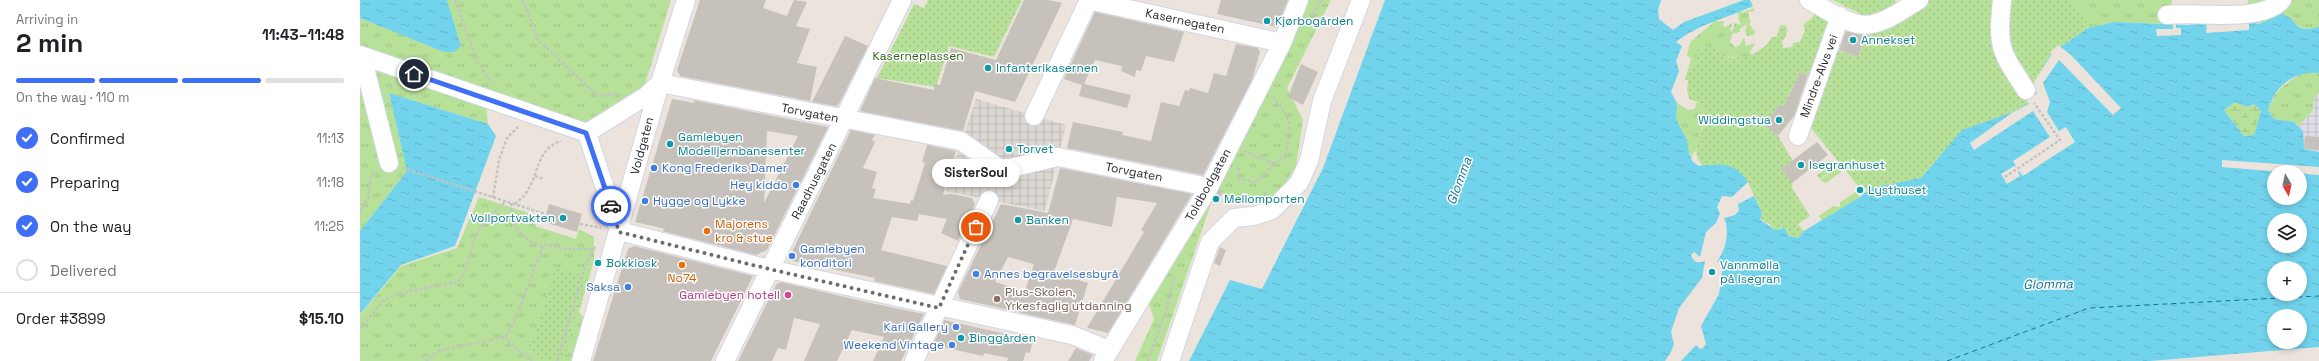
<!DOCTYPE html>
<html lang="en">
<head>
<meta charset="utf-8">
<style>
	:root { --surface:#fff; --page:#f6f6f6; --text:#202124; --muted:#757577; --line:#e0e0e0; --accent:#3f6ff6 }
	body { margin:0; font-family:"Space Grotesk",sans-serif; background:var(--page); color:var(--text); height:100vh; display:flex; flex-direction:column; font-size:15px; white-space:nowrap }
	* { box-sizing:border-box; margin:0 }
	p { font-size:13px; color:var(--muted) }
	.icon { flex:none; width:22px; height:22px; fill:none; stroke:currentColor; stroke-width:2; stroke-linecap:round; stroke-linejoin:round }
	.map { position:relative; flex:1; overflow:hidden }
	.drawer { display:flex; flex-direction:column; background:var(--surface); width:360px }
	.drawer>* { flex:none }
	.needle { width:26px; rotate:171deg }
	.fabs { position:absolute; left:1907px; top:165px; display:grid; gap:8px }
	.fabs a { display:grid; place-items:center; width:40px; height:40px; border-radius:50%; background:var(--surface); box-shadow:0 2px 6px #0003; font-size:20px }
	.pin { position:absolute; display:grid; place-items:center; width:34px; height:34px; color:#fff; margin:-17px; border:2px solid #fff; border-radius:50%; box-shadow:0 1px 4px #0007 }
	.courier { position:absolute; display:grid; place-items:center; width:40px; height:40px; margin:-20px; border:3px solid #3f6ff6; border-radius:50%; background:#fff; color:#222; box-shadow:0 1px 5px #0007 }
	.bubble { position:absolute; height:28px; border-radius:14px; background:var(--surface); box-shadow:0 2px 6px #0003; font-size:13px; font-weight:700; line-height:28px; text-align:center }
	.summary em { font-style:normal; font-weight:700 }
	.summary div { display:flex; flex-direction:column-reverse }
	.summary { display:flex; align-items:center; justify-content:space-between; height:68px; padding:0 16px }
	h1 { font-size:26px; font-weight:700; line-height:30px }
	.bar { display:grid; grid-template-columns:repeat(4,1fr); gap:6px 4px; align-content:center; height:48px; padding:0 16px }
	.bar i { height:5px; border-radius:3px; background:var(--line) }
	.bar .selected { background:var(--accent) }
	.bar p { grid-column:span 4 }
	.line { display:flex; align-items:center; gap:10px; padding:0 16px; border-top:1px solid var(--line) }
	.line div { flex:1 }
	ol { padding:0 16px; list-style:none }
	li { display:flex; align-items:center; gap:12px; height:44px }
	li p { margin-inline-start:auto }
	li .icon { padding:4px; border-radius:50%; background:var(--accent); color:#fff; stroke-width:4 }
	li:last-child { color:var(--muted) }
	li i { width:22px; height:22px; border:2px solid var(--line); border-radius:50% }
	main { display:flex; flex:1; min-height:0 }
	.map>svg:first-child { display:block }
	.industrial { fill:url(#industrial-grid) }
	.grass { fill:url(#grass-tufts) }
	.wetland { fill:url(#wetland-marsh) }
	.park { fill:url(#park-dots) }
	.plaza { fill:url(#plaza-grid) }
	.water { fill:url(#water-ripples); fill-rule:evenodd }
	.pier { fill:#ece4dc }
	.lines { fill:none; stroke-linecap:round; stroke-linejoin:round }
	.ferry { stroke:#107397; stroke-width:1; stroke-dasharray:5 4; stroke-linecap:butt }
	.building { fill:#c7c1bb; fill-rule:evenodd }
	.minor-casing { stroke:#d1d6e2; stroke-width:20 }
	.path { stroke:#c3c3c3; stroke-width:2.5; stroke-dasharray:3 2; stroke-linecap:butt }
	.minor { stroke:#fff; stroke-width:18 }
	.done { stroke:#6e6b68; stroke-width:4; stroke-dasharray:0 7.2 }
	.route { stroke:#3f6ff6; stroke-width:5 }
	.culture-dot { fill:#0f9aa8; stroke:#fff; stroke-width:1.5 }
	.shop-dot { fill:#3f7fe0; stroke:#fff; stroke-width:1.5 }
	.food-dot { fill:#e8710a; stroke:#fff; stroke-width:1.5 }
	.hotel-dot { fill:#d1479c; stroke:#fff; stroke-width:1.5 }
	.education-dot { fill:#8d6e63; stroke:#fff; stroke-width:1.5 }
	.labels { text-anchor:middle; dominant-baseline:central; stroke-width:3; stroke-linejoin:round; paint-order:stroke }
	.street-label { font-size:12px; fill:#2a2a2a; stroke:#fff }
	.culture-label { font-size:12px; fill:#0d838f; stroke:#fff; text-anchor:start }
	.park-label { font-size:12px; fill:#30651b; stroke:#fff }
	.shop-label { font-size:12px; fill:#366cbe; stroke:#fff; text-anchor:start }
	.food-label { font-size:12px; fill:#c56008; stroke:#fff; text-anchor:start }
	.education-label { font-size:12px; fill:#785e54; stroke:#fff; text-anchor:start }
	.hotel-label { font-size:12px; fill:#b23c85; stroke:#fff; text-anchor:end }
	.water-label { font-size:13px; font-style:italic; fill:#107397; stroke:#fff }
</style>
</head>
<body>
<main>
<section class="drawer">
<div class="summary"><div><h1>2 min</h1><p>Arriving in</p></div><em>11:43–11:48</em></div>
<div class="bar"><i class="selected"></i><i class="selected"></i><i class="selected"></i><i></i><p>On the way · 110 m</p></div>
<ol>
<li><svg class="icon" aria-label="check" viewBox="0 0 24 24"><path d="M5 12l5 5 9-10"/></svg>Confirmed<p>11:13</p></li>
<li><svg class="icon" aria-label="check" viewBox="0 0 24 24"><path d="M5 12l5 5 9-10"/></svg>Preparing<p>11:18</p></li>
<li><svg class="icon" aria-label="check" viewBox="0 0 24 24"><path d="M5 12l5 5 9-10"/></svg>On the way<p>11:25</p></li>
<li><i></i>Delivered</li>
</ol>
<div class="line" style="height:52px"><div>Order #3899</div><b>$15.10</b></div>
</section>
<div class="map">
<svg width="1959" height="361" viewBox="0 0 1959 361">
	<defs>
		<pattern id="industrial-grid" width="8" height="8" patternUnits="userSpaceOnUse"><rect width="8" height="8" fill="#dedce4"/><path d="M0 4h8M4 0v8" fill="none" stroke="#bfbdc4"/></pattern>
		<pattern id="grass-tufts" width="24" height="20" patternUnits="userSpaceOnUse"><rect width="24" height="20" fill="#b7e199"/><path d="M3 7l-1-3M5 7V3M7 7l1-3M15 17l-1-3M17 17v-4M19 17l1-3" fill="none" stroke="#9ec184"/></pattern>
		<pattern id="wetland-marsh" width="20" height="14" patternUnits="userSpaceOnUse"><rect width="20" height="14" fill="#b7e199"/><path d="M1 5h8M5 5V1M11 12h8M15 12V8" fill="none" stroke="#9ec184"/></pattern>
		<pattern id="park-dots" width="8" height="8" patternUnits="userSpaceOnUse"><rect width="8" height="8" fill="#b7e199"/><path d="M2 2h.1M6 6h.1" fill="none" stroke="#9ec184" stroke-width="1.8" stroke-linecap="round"/></pattern>
		<pattern id="plaza-grid" width="8" height="8" patternUnits="userSpaceOnUse"><rect width="8" height="8" fill="#dcd7d3"/><path d="M0 4h8M4 0v8" fill="none" stroke="#bdb9b5"/></pattern>
		<pattern id="water-ripples" width="26" height="14" patternUnits="userSpaceOnUse"><rect width="26" height="14" fill="#71d4ec"/><path d="M2 4q2-2 4 0t4 0M15 11q2-2 4 0t4 0" fill="none" stroke="#62b6cb"/></pattern>
	</defs>
	<rect width="100%" height="100%" fill="#ece4dc"/>
	<path class="industrial" d="M1959 93V152L1944 149 1939 126 1953 110 1954 98Z"/>
	<path class="grass" d="M87 0H311L283 91 230 130 125 96 128 124 29 93 47 171 0 231V18L84 51 101 46Z
		M945 0H971L927 88 943 120 936 166 911 208 851 190Z
		M1712 0H1812L1811 20 1808 24 1755 22 1728 28 1725 15 1716 8Z
		M1888 0H1959V27C1943 31 1937 27 1926 15 1914 15 1901 28 1889 22Z
		M1394 8V11L1388 12 1391 24 1389 23 1393 30H1395L1394 35 1387 36 1385 31 1387 24 1380 29V32L1372 34 1370 42 1375 47 1380 45 1384 37 1386 46 1395 43 1390 52 1391 55 1380 58 1364 57 1352 45 1337 54 1336 64 1328 69 1331 59 1327 55 1330 42 1353 23 1352 21H1364L1363 26 1365 27 1373 23 1370 30 1372 32 1375 23 1382 25 1379 21 1378 12 1381 11 1382 13Z
		M1945 72 1959 73V93L1954 98 1953 110 1939 126 1934 122 1914 119 1908 110C1914 90 1927 82 1945 72Z
		M1317 103 1328 110 1335 109 1336 103H1340C1352 125 1335 131 1336 151L1333 153 1332 158 1327 148V140L1316 119Z
		M1474 163 1477 167 1460 179 1457 175Z
		M1478 167 1481 172 1466 183 1460 180Z
		M1496 192 1500 197 1462 221 1459 216 1473 206 1480 207V202Z
		M854 195 797 361H775L794 319 788 301Z
		M119 197 178 216 175 226 216 239 219 229 234 237V261L219 312 226 320 215 361H0V315L41 266 97 248Z"/>
	<path class="wetland" d="M1875 102 1887 107 1894 104 1901 111 1894 135 1884 136 1864 110Z"/>
	<path class="park" d="M568 0H662L634 57 589 46 576 87 517 78 554 4 564 8Z
		M1473 0H1535L1537 3 1508 18Z
		M1570 0H1637L1662 93 1669 104 1575 162 1561 178 1510 188 1508 192 1502 184 1498 186 1447 123 1477 50 1498 57 1507 33Z
		M1647 0H1712L1716 8 1725 15 1728 28 1692 53 1674 82 1677 98 1650 60Z
		M1456 10 1472 19 1453 77 1440 72 1429 95 1442 101 1434 115 1420 104 1404 125 1418 136 1433 161 1432 188 1450 216 1438 224 1444 231 1438 238 1429 236 1424 227 1419 230 1412 229 1410 224 1400 219 1402 213 1388 182 1358 165 1342 166 1337 157 1336 143 1344 125 1345 117 1340 103 1329 99 1327 90 1328 80H1325L1328 69 1336 64 1337 51 1342 47 1352 45 1364 57C1380 61 1405 52 1411 38L1417 36 1420 26 1425 25 1427 29 1426 37 1422 41 1423 48 1432 47 1433 43 1440 42 1445 30 1443 25 1452 18Z
		M196 267 227 277 203 361H186L170 350Z"/>
	<path class="plaza" d="M616 99 706 125 685 211 585 191Z"/>
	<path class="water" d="M0 0H87L101 46 94 52H84L0 18Z
		M1025 0H1301L1298 10 1299 19 1313 30 1324 22 1384 0H1390L1393 6C1367 18 1339 24 1316 42L1322 46 1316 61 1319 71 1311 92 1317 103 1316 119 1327 140 1329 153 1333 162 1339 166C1361 164 1374 161 1388 182L1372 197 1362 196 1357 207 1360 213 1356 223 1346 232 1340 257 1334 252 1331 255C1333 262 1338 264 1345 261L1342 278 1319 308 1311 332 1314 344 1311 352 1305 361H829L870 280 902 289 963 168Z
		M1922 14C1940 19 1931 34 1959 27V73C1934 71 1915 86 1908 110L1914 119 1934 122 1943 131 1944 149 1959 152V347L1790 361H1321L1336 345 1340 349 1343 348 1346 344 1341 326 1359 294 1363 265 1357 261C1366 251 1370 229 1364 218L1375 215 1379 210 1378 204 1394 196 1402 213 1400 219C1405 224 1409 224 1412 229L1419 230 1424 227 1429 236 1438 238 1444 231 1500 197 1510 188 1561 178 1602 130 1653 112 1677 98 1674 82 1692 53 1728 28 1755 22 1828 25 1889 17V22L1899 24ZM1875 102 1887 107 1894 104 1901 111 1894 135 1884 136 1864 110ZM1914 172H1940V198H1914ZM1914 220H1940V246H1914ZM1914 268H1940V294H1914ZM1914 316H1940V342H1914Z
		M29 93 128 124 136 136 95 246 41 265 0 314V231L47 171Z"/>
	<path class="pier" d="M1889 17V30L1846 33 1847 20H1852L1853 25 1882 23Z
		M1813 22 1816 23V28H1821V35L1797 36 1796 29H1813Z
		M1698 45 1710 54 1761 108 1753 115 1699 60 1683 83 1690 102 1687 112 1699 131 1706 127 1715 142 1663 176 1659 171 1658 173 1660 176 1647 184 1641 174 1654 166 1656 167 1653 161 1690 137 1673 111 1614 150 1610 143 1653 112 1669 104 1668 103 1675 97 1674 93 1677 96 1674 82 1692 54 1690 52Z
		M1862 160 1959 167V175L1862 167Z"/>
	<g class="lines">
		<path class="ferry" d="M1587 361 1729 308 1959 296"/>
	</g>
	<path class="building" d="M340 0H406L403 8 427 16 434 0 447 2 436 26 450 29 437 63 457 67 450 101 320 76 317 70Z
		M664 0H688L702 3 655 102 615 91 603 131 500 111 515 78 574 90 575 84 580 85 591 48 636 60Z
		M861 0H928L917 27 857 14Z
		M735 12 824 32 814 62 786 56 781 71 776 70 775 77 761 71 762 66 735 60 724 84 771 95 767 108 719 96 722 85 704 79Z
		M1486 31 1506 35 1498 57 1479 50Z
		M485 36 508 46 479 104 476 106 452 102Z
		M876 44 898 48 900 52 892 80 843 175 707 148 713 122 763 132 762 135 791 141 801 102 819 106 825 90 829 91 830 88 848 93 854 73 866 76Z
		M941 64 958 72 943 105 928 97Z
		M1440 72 1448 75 1434 116 1418 136 1404 125 1420 104 1424 107Z
		M312 99 335 103 333 100 468 127 407 250 396 255 302 231 305 229 275 222ZM407 131 438 136 404 203Z
		M491 130 515 135 512 140 515 142 503 168 517 172 512 188 516 189 513 198 550 204 551 200 553 201 565 163 562 162 567 145 596 151 583 195 591 194 612 198 615 204 598 241 581 233 587 219 559 214 557 221 532 217 521 250 587 266 574 294 514 281 515 278 428 260Z
		M1945 136 1959 137V150L1944 149Z
		M1457 142 1468 155 1432 183 1421 169Z
		M700 168 832 194 748 333 727 328 784 232 781 230 797 203 757 197 752 227 713 219 694 272 728 283 715 325 600 299 598 292 641 204 688 213ZM648 257 674 264 665 291 635 282Z
		M859 190 863 191 857 204 852 202Z
		M189 204 222 214 217 232 184 222Z
		M274 246 393 276 351 361H233L268 249Z
		M860 247 866 250 860 266 854 263Z
		M421 282 506 302 564 314 541 361H513L524 337 492 330 477 361H444L460 324 434 318 426 350 418 348 412 361H378L416 285Z
		M584 320 673 340 670 353 666 352 663 361H647L648 358 624 353 623 356 573 345Z
		M716 348 733 355 729 361H708Z"/>
	<g class="lines">
		<g class="minor-casing">
			<path id="minor" d="M728 0 922 43
				M1449 0C1466 9 1492 29 1512 24 1529 21 1545 8 1559 0
				M1642 0C1637 48 1640 50 1666 90
				M1807 15C1838 11 1900 24 1922 0
				M0 55 227 133
				M2 56 29 163
				M674 116 729 0
				M227 133 286 96 300 83 601 141 642 170 698 157 849 187
				M227 133 259 231 409 269 712 335 749 350
				M1438 136 1480 16
				M221 361 300 83 326 0
				M365 361 542 0
				M554 361 629 200
				M743 361 849 187 922 43 939 0
				M810 361 850 242 874 218 894 216 912 210 939 183 949 161 962 101 1001 0"/>
		</g>
		<path class="path" d="M95 0 118 63 132 83
			M163 0 178 40 236 94 243 96 259 93
			M952 15 962 0
			M884 151 914 164
			M43 168 185 214
			M878 168 879 179 897 182 914 164 925 157C933 125 932 122 913 96
			M175 176 184 179
			M1645 177 1700 140 1674 103
			M133 198 139 160 147 138 158 127
			M151 203C152 225 160 241 183 246
			M155 204C159 200 164 197 166 193 179 175 176 149 201 141
			M0 212 8 199 11 175 15 172
			M220 224 241 228
			M0 329 25 299 39 293 98 282C109 268 109 252 116 236 123 222 134 212 146 201
			M145 337 150 344 172 361
			M66 361 78 351 145 337 154 323 183 246 185 244 205 249H234L235 247
			M197 361 223 272 234 249
			M788 361 807 308 814 277"/>
		<use href="#minor" class="minor"/>
	</g>
	<g class="lines">
		<path class="done" d="M251 206 259 232 409 269 579 308 616 227"/>
		<path class="route" d="M54 74 226 133 251 206"/>
	</g>
	<g class="culture-dot">
		<circle cx="907" cy="21" r="4"/>
		<circle cx="1493" cy="40" r="4"/>
		<circle cx="628" cy="68" r="4"/>
		<circle cx="1419" cy="120" r="4"/>
		<circle cx="310" cy="144" r="4"/>
		<circle cx="649" cy="149" r="4"/>
		<circle cx="1441" cy="165" r="4"/>
		<circle cx="1500" cy="190" r="4"/>
		<circle cx="856" cy="199" r="4"/>
		<circle cx="203" cy="218" r="4"/>
		<circle cx="658" cy="220" r="4"/>
		<circle cx="238" cy="263" r="4"/>
		<circle cx="1352" cy="272" r="4"/>
		<circle cx="601" cy="338" r="4"/>
	</g>
	<g class="shop-dot">
		<circle cx="294" cy="168" r="4"/>
		<circle cx="436" cy="185" r="4"/>
		<circle cx="285" cy="201" r="4"/>
		<circle cx="432" cy="256" r="4"/>
		<circle cx="616" cy="274" r="4"/>
		<circle cx="268" cy="287" r="4"/>
		<circle cx="596" cy="327" r="4"/>
		<circle cx="592" cy="345" r="4"/>
	</g>
	<g class="food-dot">
		<circle cx="347" cy="231" r="4"/>
		<circle cx="322" cy="265" r="4"/>
	</g>
	<circle class="hotel-dot" cx="428" cy="295" r="4"/>
	<circle class="education-dot" cx="637" cy="299" r="4"/>
	<g class="labels">
		<g class="street-label">
			<text transform="translate(825 21) rotate(12)">Kasernegaten</text>
			<text transform="translate(1459 76) rotate(-70)">Mindre-Alvs vei</text>
			<text transform="translate(450 113) rotate(11)">Torvgaten</text>
			<text transform="translate(282 146) rotate(-75)">Voldgaten</text>
			<text transform="translate(774 172) rotate(11)">Torvgaten</text>
			<text transform="translate(454 181) rotate(-63)">Raadhusgaten</text>
			<text transform="translate(848 185) rotate(-61)">Toldbodgaten</text>
		</g>
		<g class="culture-label">
			<text x="915" y="21">Kjørbogården</text>
			<text x="1501" y="40">Annekset</text>
			<text x="636" y="68">Infanterikasernen</text>
			<text x="1411" y="120" text-anchor="end">Widdingstua</text>
			<text x="318" y="137">Gamlebyen<tspan x="318" dy="14">Modelljernbanesenter</tspan></text>
			<text x="657" y="149">Torvet</text>
			<text x="1449" y="165">Isegranhuset</text>
			<text x="1508" y="190">Lysthuset</text>
			<text x="864" y="199">Mellomporten</text>
			<text x="195" y="218" text-anchor="end">Vollportvakten</text>
			<text x="666" y="220">Banken</text>
			<text x="246" y="263">Bokkiosk</text>
			<text x="1360" y="265">Vannmølla<tspan x="1360" dy="14">på Isegran</tspan></text>
			<text x="609" y="338">Binggården</text>
		</g>
		<g class="park-label">
			<text x="558" y="56">Kaserneplassen</text>
		</g>
		<g class="shop-label">
			<text x="302" y="168">Kong Frederiks Damer</text>
			<text x="428" y="185" text-anchor="end">Hey kiddo</text>
			<text x="293" y="201">Hygge og Lykke</text>
			<text x="440" y="249">Gamlebyen<tspan x="440" dy="14">konditori</tspan></text>
			<text x="624" y="274">Annes begravelsesbyrå</text>
			<text x="260" y="287" text-anchor="end">Saksa</text>
			<text x="588" y="327" text-anchor="end">Kari Gallery</text>
			<text x="584" y="345" text-anchor="end">Weekend Vintage</text>
		</g>
		<g class="food-label">
			<text x="355" y="224">Majorens<tspan x="355" dy="14">kro &amp; stue</tspan></text>
			<text x="322" y="278" text-anchor="middle">No74</text>
		</g>
		<g class="education-label">
			<text x="645" y="292">Plus-Skolen,<tspan x="645" dy="14">Yrkesfaglig utdanning</tspan></text>
		</g>
		<g class="hotel-label">
			<text x="420" y="295">Gamlebyen hotell</text>
		</g>
		<g class="water-label">
			<text transform="translate(1099 181) rotate(-70)">Glomma</text>
			<text transform="translate(1688 284) rotate(-1)">Glomma</text>
		</g>
	</g>
</svg>
<div class="fabs">
<a><svg class="needle" viewBox="-14 -14 28 28"><path d="M0-13l5 13h-10z" fill="#e53935"/><path d="M0 13l5-13h-10z" fill="#757577"/></svg></a>
<a><svg class="icon" aria-label="layers" viewBox="0 0 24 24"><path d="M12 4l9 5-9 5-9-5zM3 14l9 5 9-5"/></svg></a>
<a>+</a>
<a>−</a>
</div>
<div class="pin" style="left:616px;top:227px;background:#ea580c"><svg class="icon" aria-label="bag" viewBox="0 0 24 24"><path d="M5 8h14l-1 12H6zM9 8a3 3 0 0 1 6 0"/></svg></div>
<div class="pin" style="left:54px;top:74px;background:#1f2937"><svg class="icon" aria-label="home" viewBox="0 0 24 24"><path d="M3 11l9-7 9 7M6 9v11h12V9"/></svg></div>
<div class="courier" style="left:251px;top:206px"><svg class="icon" aria-label="car" viewBox="0 0 24 24"><path d="M5 17H2v-5l4-1 3-4h7l3 4 3 1v5h-3M9 17h6M6 11h13"/><circle cx="7" cy="17" r="2"/><circle cx="17" cy="17" r="2"/></svg></div>
<div class="bubble" style="left:572px;top:159px;width:88px">SisterSoul</div>
</div>
</main>
</body>
</html>
